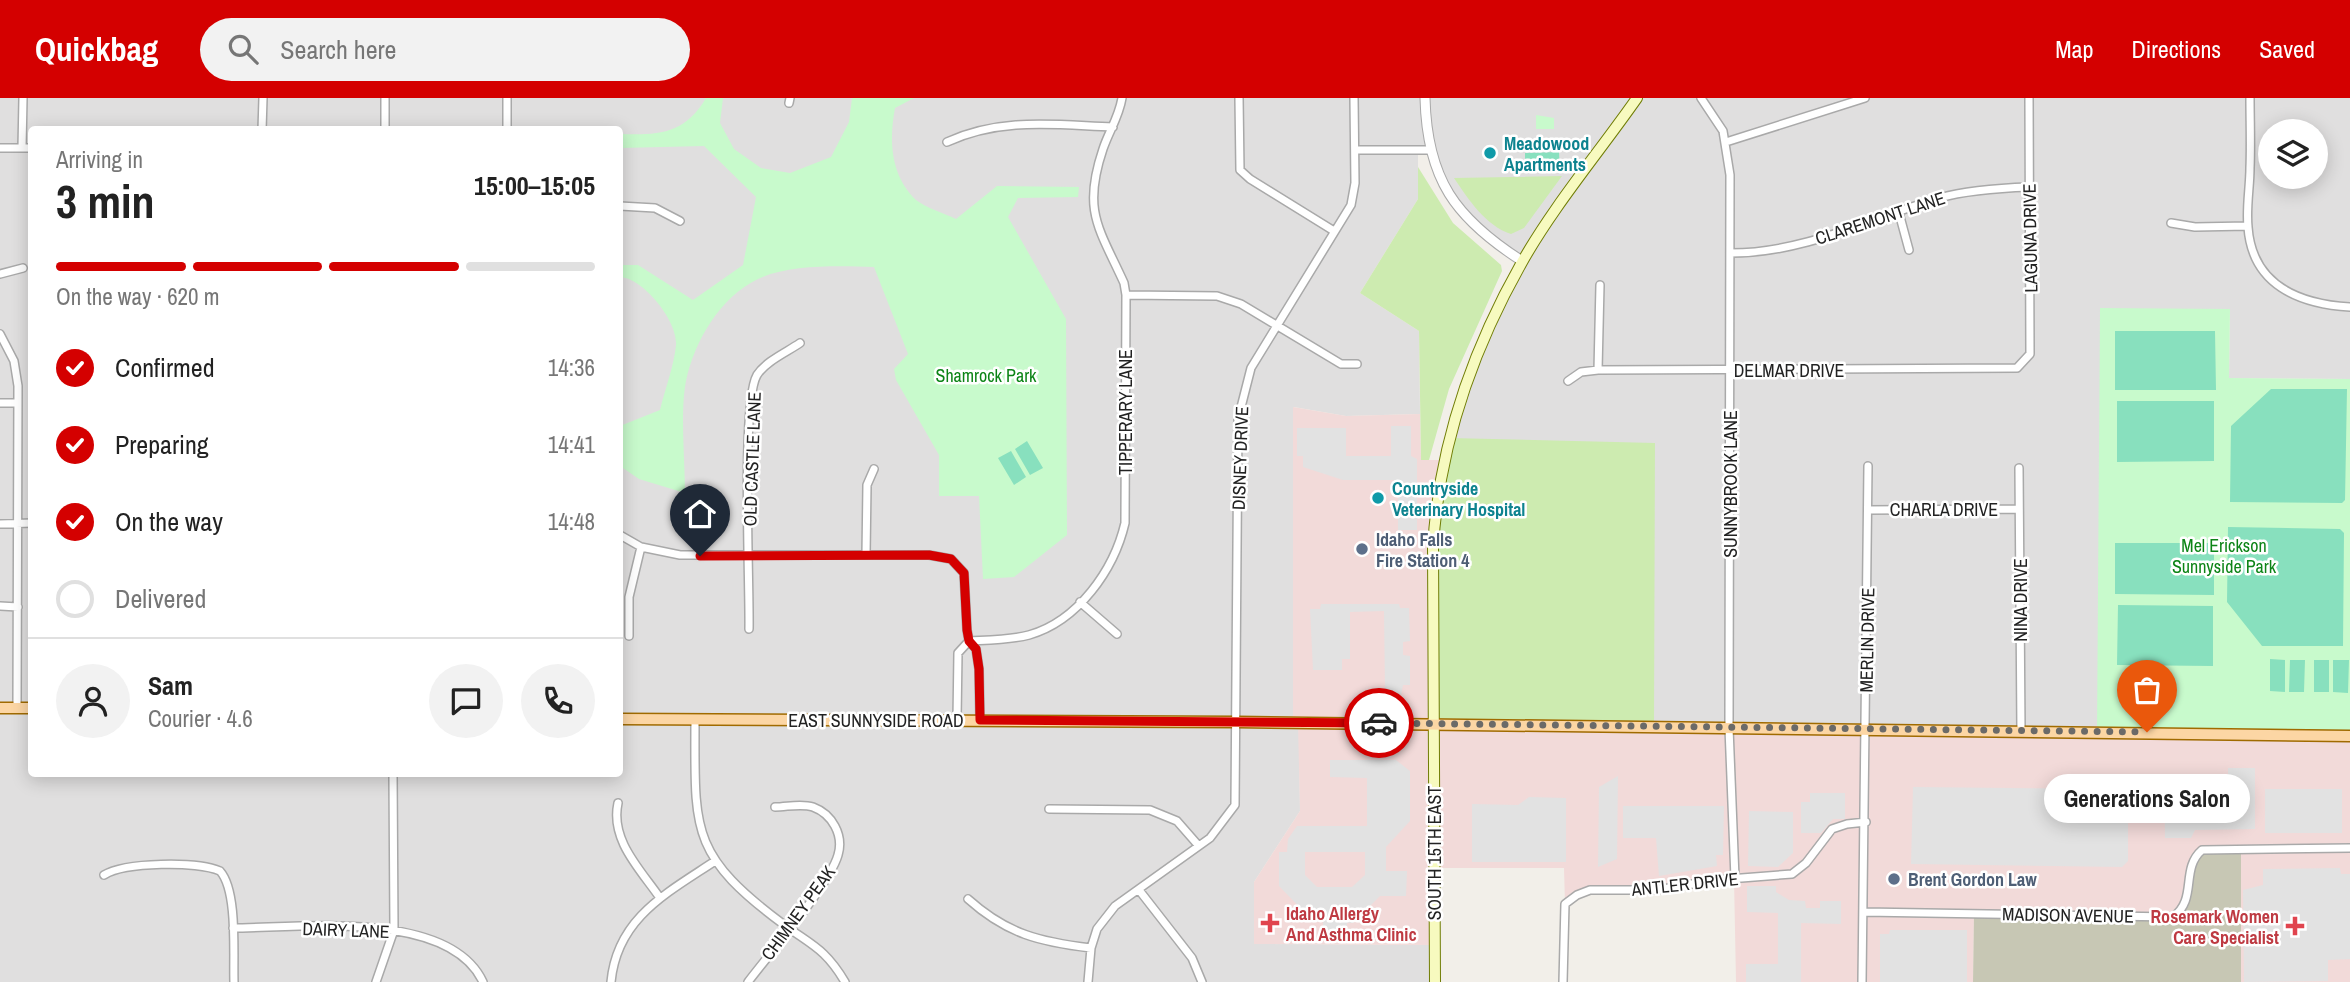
<!DOCTYPE html>
<html lang="en">
<head>
<meta charset="utf-8">
<style>
	:root { --surface:#fff; --page:#f2f2f2; --text:#222; --muted:#767676; --line:#e0e0e0; --accent:#d40000 }
	body { margin:0; font-family:"Archivo Narrow",sans-serif; background:var(--page); color:var(--text); height:100vh; display:flex; flex-direction:column; font-size:26px; white-space:nowrap }
	* { box-sizing:border-box; margin:0 }
	p { font-size:23px; color:var(--muted) }
	.icon { flex:none; width:38px; height:38px; fill:none; stroke:currentColor; stroke-width:2; stroke-linecap:round; stroke-linejoin:round }
	.map { position:relative; flex:1; overflow:hidden }
	.drawer { position:absolute; left:28px; top:28px; width:595px; height:651px; display:flex; flex-direction:column; background:var(--surface); border-radius:7px; box-shadow:0 4px 18px #0003 }
	.drawer>* { flex:none }
	.controls { position:absolute; left:2258px; top:21px; display:grid; gap:14px }
	.controls a { display:grid; place-items:center; width:70px; height:70px; border-radius:50%; background:var(--surface); box-shadow:0 4px 18px #0003; font-size:35px }
	.pin { position:absolute; display:grid; place-items:center; width:60px; height:60px; color:#fff; margin:-72px -30px; border-radius:50% 50% 50% 0; rotate:-45deg; box-shadow:0 0 7px #0007 }
	.pin .icon { rotate:45deg }
	.courier { position:absolute; display:grid; place-items:center; width:70px; height:70px; margin:-35px; border:5px solid #d40000; border-radius:50%; background:#fff; color:#222; box-shadow:0 2px 9px #0007 }
	.bubble { position:absolute; height:49px; border-radius:24px; background:var(--surface); box-shadow:0 4px 18px #0003; font-size:23px; font-weight:700; line-height:49px; text-align:center }
	.summary em { font-style:normal; font-weight:700 }
	.summary div { display:flex; flex-direction:column-reverse }
	.summary { display:flex; align-items:center; justify-content:space-between; height:119px; padding:0 28px }
	h1 { font-size:46px; font-weight:700; line-height:52px }
	.bar { display:grid; grid-template-columns:repeat(4,1fr); gap:10px 7px; align-content:center; height:84px; padding:0 28px }
	.bar i { height:9px; border-radius:5px; background:var(--line) }
	.bar .current { background:var(--accent) }
	.bar p { grid-column:span 4 }
	.line { display:flex; align-items:center; gap:18px; padding:0 28px; border-top:2px solid var(--line) }
	.line div { flex:1 }
	.round { display:grid; place-items:center; flex:none; width:74px; height:74px; border-radius:37px; background:var(--page) }
	ol { padding:0 28px; list-style:none }
	li { display:flex; align-items:center; gap:21px; height:77px }
	li p { margin-inline-start:auto }
	li .icon { padding:7px; border-radius:50%; background:var(--accent); color:#fff; stroke-width:4 }
	li:last-child { color:var(--muted) }
	li i { width:38px; height:38px; border:4px solid var(--line); border-radius:50% }
	header { display:flex; align-items:center; gap:42px; box-sizing:border-box; height:98px; padding:0 35px; background:var(--accent); color:#fff }
	header strong { font-size:33px }
	nav { display:flex; gap:38px; margin-inline-start:auto; font-size:24px }
	.search { width:490px; height:63px; background:var(--page); display:flex; align-items:center; gap:18px; box-sizing:border-box; padding:0 24px; border-radius:38px; color:var(--muted); font-size:26px }
	.map>svg:first-child { display:block }
	.residential { fill:#e0dfdf; fill-rule:evenodd }
	.commercial { fill:#f2dad9 }
	.construction { fill:#c7c7b4 }
	.grass { fill:#cdebb0 }
	.park { fill:#c8facc }
	.pitch { fill:#88e0be }
	.parking { fill:#e2e2e2; fill-rule:evenodd }
	.lines { fill:none; stroke-linecap:round; stroke-linejoin:round }
	.minor-casing { stroke:#a9a9a9; stroke-width:10 }
	.tertiary-casing { stroke:#a9a9a9; stroke-width:11 }
	.secondary-casing { stroke:#707d05; stroke-width:12 }
	.primary-casing { stroke:#a06b00; stroke-width:13 }
	.minor { stroke:#fff; stroke-width:7 }
	.tertiary { stroke:#fff; stroke-width:9 }
	.secondary { stroke:#f7fabf; stroke-width:10 }
	.primary { stroke:#fcd6a4; stroke-width:10 }
	.done { stroke:#6b6a68; stroke-width:7; stroke-dasharray:0 12.6 }
	.route { stroke:#d40000; stroke-width:9 }
	.culture-dot { fill:#0f9aa8; stroke:#fff; stroke-width:2.5 }
	.service-dot { fill:#5c6f8a; stroke:#fff; stroke-width:2.5 }
	.health-dot { fill:#e0444e; stroke:#fff; stroke-width:2.5 }
	.labels { text-anchor:middle; dominant-baseline:central; stroke-width:5; stroke-linejoin:round; paint-order:stroke }
	.culture-label { font-size:18px; font-weight:bold; fill:#0d838f; stroke:#fff; text-anchor:start }
	.street-label { font-size:18px; fill:#222; stroke:#fff }
	.park-label { font-size:18px; fill:#0c8416; stroke:#fff }
	.service-label { font-size:18px; font-weight:bold; fill:#4e5e75; stroke:#fff; text-anchor:start }
	.health-label { font-size:18px; font-weight:bold; fill:#be3a42; stroke:#fff; text-anchor:start }
</style>
</head>
<body>
<header>
<strong>Quickbag</strong>
<div class="search"><svg class="icon" aria-label="search" viewBox="0 0 24 24"><circle cx="10" cy="10" r="6"/><path d="M15 15l6 6"/></svg>Search here</div>
<nav><a>Map</a><a>Directions</a><a>Saved</a></nav>
</header>
<div class="map">
<svg width="2350" height="884" viewBox="0 0 2350 884">
	<rect width="100%" height="100%" fill="#f2efe9"/>
	<path class="residential" d="M0 0H2350V281L2229 280 2230 211 2097 633 1654 629 1449 340 1469 277 1522 164 1463 117 1429 52 1418 53V101L1360 195 1419 233 1420 316 1346 318 1294 309 1300 713 1254 784V846L1434 847 1435 884H0ZM32 32H620V676H32ZM2270 33H2315V79H2270Z"/>
	<path class="commercial" d="M1293 309 1346 318 1420 316 1421 362H1445L1433 626 2350 638V884H2241V750L2173 819 1974 816 1973 884H1736L1734 780 1657 792H1590L1565 806 1564 770H1434V847L1254 846V784L1300 713 1298 625 1293 624Z"/>
	<path class="construction" d="M2241 749V884H1973L1974 816 2173 819 2183 812 2190 770 2202 752Z"/>
	<path class="grass" d="M1418 69 1453 125 1501 167 1502 173 1449 291 1429 362H1421L1419 233 1360 195 1418 101Z
		M1562 78 1524 130 1511 136C1486 128 1468 101 1454 80Z
		M1449 340 1655 345 1654 629 1433 626 1435 425Z"/>
	<path class="park" d="M706 0H723L720 25 734 51 761 70 790 75 831 59 849 24 852 0H914L895 10C889 42 890 77 916 102 926 110 944 115 956 121L997 88 1079 89 1078 99 1018 100 1008 119 1066 221 1067 437 1014 479 983 481 979 398H939V357L896 282 894 271 908 256 874 169C840 168 789 166 758 181 720 199 694 244 686 283 680 313 685 363 685 395L639 381 620 368V328L660 312C665 291 674 268 676 247 678 223 643 180 620 179V167H638L693 202 743 167 756 99 704 48 620 50V36C658 37 684 37 706 0Z
		M1536 17 1554 20V31H1536Z
		M2100 210 2230 211 2229 280 2350 281V636L2097 633Z"/>
	<path class="pitch" d="M1559 54 1560 74H1525V55Z
		M2115 233H2215L2216 292H2115Z
		M2271 291H2347L2345 402 2342 405 2230 404 2231 328Z
		M2117 303H2214V363L2117 364Z
		M1027 343 1043 370 1030 377 1015 351Z
		M1011 353 1026 379 1014 387 998 360Z
		M2228 429 2340 431 2344 435 2343 548H2262L2227 504Z
		M2115 445H2214V497L2115 496Z
		M2118 507 2213 508V568L2117 567Z
		M2270 561 2285 562V594L2270 593Z
		M2290 562H2305L2304 594H2289Z
		M2314 562H2329V594H2314Z
		M2333 562H2349L2348 595 2333 594Z"/>
	<path class="parking" d="M1505 42H1535V50H1508Z
		M1391 328H1411V358L1417 361V432H1398V382H1343L1303 369V358H1297V330H1346V358H1391Z
		M1321 506H1399L1400 510H1409L1410 543 1403 544V557L1410 558V587H1403L1401 597 1385 593 1384 513 1350 514V561H1342V572H1313L1310 511H1320Z
		M1330 662H1396L1410 673V723L1386 749V773H1407L1406 798H1380L1353 825H1347V842H1329V839H1323V824H1314L1279 788V754H1287L1288 741 1297 728H1367V680L1330 679ZM1305 754H1365V777L1352 789H1317L1305 777Z
		M2228 670H2255V731L2195 732 2191 740H2165L2164 676H2177L2210 714 2228 699Z
		M1618 678 1617 761 1598 769 1599 689Z
		M1913 689 2119 691 2128 697V763L2122 769 1911 766Z
		M2265 691H2342V735H2265Z
		M1810 695H1845V721H1833L1821 735H1801V704H1810Z
		M1529 699 1566 700V764H1472V706L1518 707Z
		M1623 708H1724L1723 757H1716L1717 768 1659 778 1656 740H1623Z
		M1749 713 1793 714V755L1778 769 1748 768Z
		M2340 770 2341 776H2350V861L2328 862V883L2244 884 2243 792 2263 787V771Z
		M1747 788H1776V794L1789 802 1805 803 1806 810H1820V803H1841V826L1801 825V884H1746V866H1778V815L1747 814Z
		M1890 832H1967V884H1880V836H1889Z"/>
	<g class="lines">
		<g class="minor-casing">
			<path id="minor" d="M385 0V32
				M507 0V32
				M1239 0 1240 72 1250 81 1334 133
				M1701 0 1723 33 1730 77 1729 630 1735 780
				M2250 0C2250 23 2251 47 2250 70 2250 89 2246 109 2248 129 2252 187 2299 206 2350 209
				M789 5 790 0
				M262 32 263 0
				M947 44C1002 19 1055 27 1113 29
				M1726 44 1865 0
				M0 50H32
				M22 50 23 0
				M1355 52H1429
				M620 108 655 110 680 123
				M1899 115 1909 152
				M2171 125 2195 129 2248 128
				M1731 155C1804 155 1870 121 1939 100 1968 92 1999 90 2029 89
				M0 176 23 170
				M1126 197 1217 198 1241 206 1341 266H1357
				M0 236 14 263 18 288 17 610
				M1598 272 1600 187
				M1568 283 1581 274 1598 272 2017 270 2030 256 2029 0
				M0 305H18
				M2019 370 2021 633
				M1868 412 2019 411
				M0 426 32 425
				M620 437 641 449 680 457H929L951 461 964 475 967 532 969 543 976 551 979 571 980 622
				M866 457 867 387 874 371
				M1080 504 1117 536
				M0 508 18 509
				M749 531C750 488 741 304 757 277 766 263 787 254 800 245
				M629 538V499L641 449
				M969 543C988 542 1010 542 1029 537 1078 523 1114 472 1125 425L1126 197 1124 185C1099 130 1082 113 1103 51 1109 33 1119 19 1122 0
				M695 621C695 732 689 756 783 826 811 847 825 850 845 884
				M957 621 958 555 969 543
				M618 705C610 742 640 771 660 800
				M1049 711 1150 712 1177 723 1198 747
				M104 777C125 764 197 763 220 773 238 793 233 857 234 884
				M1139 792 1192 860 1202 884
				M968 801C1007 836 1040 844 1091 850
				M1864 814 2173 819C2198 801 2180 771 2202 752L2350 750
				M233 830C299 830 449 811 483 884
				M376 884 394 832 393 676
				M611 884C617 820 667 795 715 763
				M748 884C769 856 830 786 838 757 844 737 832 716 813 709 801 705 787 709 775 709
				M1088 884 1091 850 1097 831 1115 808 1210 740 1235 707 1238 321 1251 270 1351 107 1355 85 1354 0
				M1563 884 1565 806 1577 797 1590 792H1657L1716 782 1792 776 1806 765 1832 731 1847 726 1866 724
				M1862 884 1868 368"/>
		</g>
		<g class="tertiary-casing">
			<path id="tertiary" d="M1425 0C1427 81 1455 120 1522 163"/>
		</g>
		<g class="secondary-casing">
			<path id="secondary" d="M1435 884 1433 449C1439 348 1472 253 1521 166 1552 110 1600 53 1637 0"/>
		</g>
		<g class="primary-casing">
			<path id="primary" d="M0 610H32
				M620 621 1237 624 2350 638"/>
		</g>
		<use href="#minor" class="minor"/>
		<use href="#tertiary" class="tertiary"/>
		<use href="#secondary" class="secondary"/>
		<use href="#primary" class="primary"/>
	</g>
	<g class="lines">
		<path class="done" d="M1379 625 2147 634"/>
		<path class="route" d="M700 458 929 457 951 461 964 475 967 532 969 543 976 551 979 571 980 622 1379 625"/>
	</g>
	<g class="culture-dot">
		<circle cx="1490" cy="55" r="7"/>
		<circle cx="1378" cy="400" r="7"/>
	</g>
	<g class="service-dot">
		<circle cx="1362" cy="451" r="7"/>
		<circle cx="1894" cy="781" r="7"/>
	</g>
	<g class="health-dot">
		<path d="M1266.5 814.5h7v7h7v7h-7v7h-7v-7h-7v-7h7z"/>
		<path d="M2291.5 817.5h7v7h7v7h-7v7h-7v-7h-7v-7h7z"/>
	</g>
	<g class="labels">
		<g class="culture-label">
			<text x="1504" y="45">Meadowood<tspan x="1504" dy="21">Apartments</tspan></text>
			<text x="1392" y="390">Countryside<tspan x="1392" dy="21">Veterinary Hospital</tspan></text>
		</g>
		<g class="street-label">
			<text transform="translate(1880 120) rotate(-18)">CLAREMONT LANE</text>
			<text transform="translate(2030 140) rotate(-91)">LAGUNA DRIVE</text>
			<text x="1789" y="272">DELMAR DRIVE</text>
			<text transform="translate(1125 314) rotate(-90)">TIPPERARY LANE</text>
			<text transform="translate(1240 360) rotate(-88)">DISNEY DRIVE</text>
			<text transform="translate(752 361) rotate(-88)">OLD CASTLE LANE</text>
			<text transform="translate(1730 386) rotate(-90)">SUNNYBROOK LANE</text>
			<text x="1944" y="411">CHARLA DRIVE</text>
			<text transform="translate(2020 502) rotate(-90)">NINA DRIVE</text>
			<text transform="translate(1867 542) rotate(-89)">MERLIN DRIVE</text>
			<text x="876" y="622">EAST SUNNYSIDE ROAD</text>
			<text transform="translate(1434 755) rotate(-90)">SOUTH 15TH EAST</text>
			<text transform="translate(1685 786) rotate(-6)">ANTLER DRIVE</text>
			<text transform="translate(798 815) rotate(-54)">CHIMNEY PEAK</text>
			<text transform="translate(2068 817) rotate(1)">MADISON AVENUE</text>
			<text transform="translate(346 832) rotate(2)">DAIRY LANE</text>
		</g>
		<g class="park-label">
			<text x="986" y="277">Shamrock Park</text>
			<text x="2224" y="447">Mel Erickson<tspan x="2224" dy="21">Sunnyside Park</tspan></text>
		</g>
		<g class="service-label">
			<text x="1376" y="441">Idaho Falls<tspan x="1376" dy="21">Fire Station 4</tspan></text>
			<text x="1908" y="781">Brent Gordon Law</text>
		</g>
		<g class="health-label">
			<text x="1286" y="815">Idaho Allergy<tspan x="1286" dy="21">And Asthma Clinic</tspan></text>
			<text x="2279" y="818" text-anchor="end">Rosemark Women<tspan x="2279" dy="21">Care Specialist</tspan></text>
		</g>
	</g>
</svg>
<div class="controls">
<a><svg class="icon" aria-label="layers" viewBox="0 0 24 24"><path d="M12 4l9 5-9 5-9-5zM3 14l9 5 9-5"/></svg></a>
</div>
<div class="pin" style="left:2147px;top:634px;background:#ea580c"><svg class="icon" aria-label="bag" viewBox="0 0 24 24"><path d="M5 8h14l-1 12H6zM9 8a3 3 0 0 1 6 0"/></svg></div>
<div class="pin" style="left:700px;top:458px;background:#1f2937"><svg class="icon" aria-label="home" viewBox="0 0 24 24"><path d="M3 11l9-7 9 7M6 9v11h12V9"/></svg></div>
<div class="courier" style="left:1379px;top:625px"><svg class="icon" aria-label="car" viewBox="0 0 24 24"><path d="M5 17H2v-5l4-1 3-4h7l3 4 3 1v5h-3M9 17h6M6 11h13"/><circle cx="7" cy="17" r="2"/><circle cx="17" cy="17" r="2"/></svg></div>
<div class="bubble" style="left:2044px;top:676px;width:206px">Generations Salon</div>
<section class="drawer">
<div class="summary"><div><h1>3 min</h1><p>Arriving in</p></div><em>15:00–15:05</em></div>
<div class="bar"><i class="current"></i><i class="current"></i><i class="current"></i><i></i><p>On the way · 620 m</p></div>
<ol>
<li><svg class="icon" aria-label="check" viewBox="0 0 24 24"><path d="M5 12l5 5 9-10"/></svg>Confirmed<p>14:36</p></li>
<li><svg class="icon" aria-label="check" viewBox="0 0 24 24"><path d="M5 12l5 5 9-10"/></svg>Preparing<p>14:41</p></li>
<li><svg class="icon" aria-label="check" viewBox="0 0 24 24"><path d="M5 12l5 5 9-10"/></svg>On the way<p>14:48</p></li>
<li><i></i>Delivered</li>
</ol>
<div class="line" style="height:126px"><a class="round"><svg class="icon" aria-label="person" viewBox="0 0 24 24"><circle cx="12" cy="8" r="4"/><path d="M4 21q1-7 8-7t8 7"/></svg></a><div><b>Sam</b><p>Courier · 4.6</p></div><a class="round"><svg class="icon" aria-label="chat" viewBox="0 0 24 24"><path d="M4 5h16v11H9l-5 4z"/></svg></a><a class="round"><svg class="icon" aria-label="phone" viewBox="0 0 24 24"><path d="M5 4h4l2 5-3 2q2 4 5 5l2-3 5 2v4C11 20 4 13 5 4z"/></svg></a></div>
</section>
</div>
</body>
</html>
